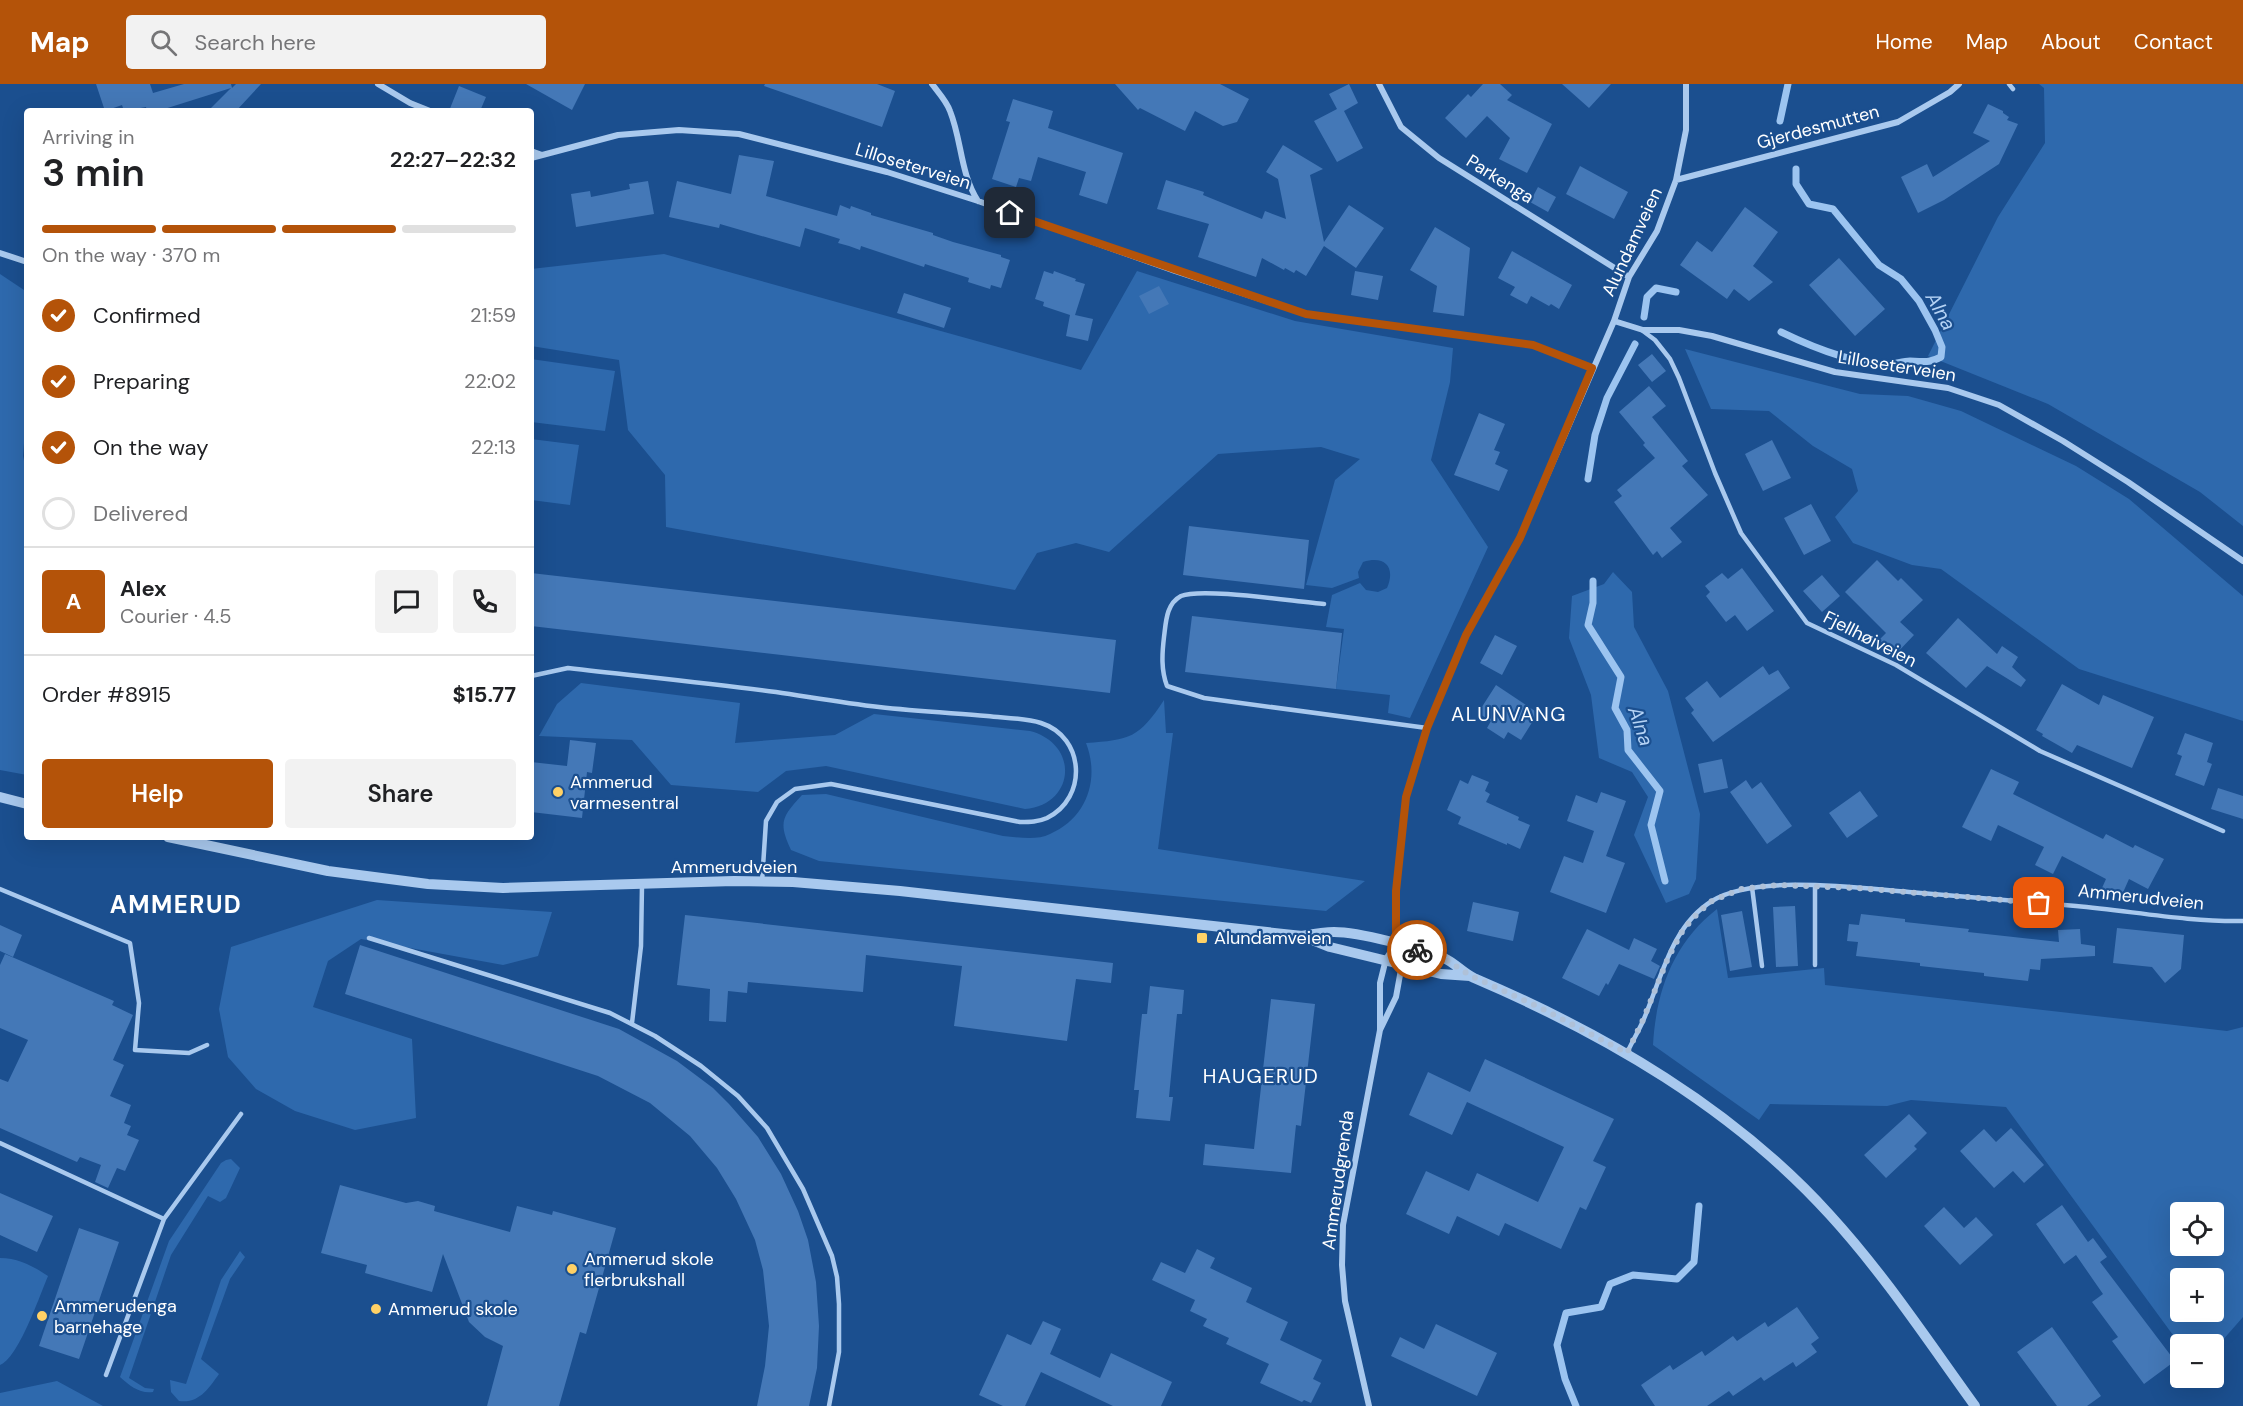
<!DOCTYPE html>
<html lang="en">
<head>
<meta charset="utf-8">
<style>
	:root { --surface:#fff; --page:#f2f2f2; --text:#202124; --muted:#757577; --line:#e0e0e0; --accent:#b45309 }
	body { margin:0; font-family:"DM Sans",sans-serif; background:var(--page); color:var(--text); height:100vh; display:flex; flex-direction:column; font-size:22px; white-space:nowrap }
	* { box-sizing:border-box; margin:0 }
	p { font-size:20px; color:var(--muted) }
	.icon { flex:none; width:33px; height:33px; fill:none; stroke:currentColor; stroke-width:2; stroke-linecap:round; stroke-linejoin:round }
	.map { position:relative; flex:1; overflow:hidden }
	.drawer { position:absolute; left:24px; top:24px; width:510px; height:732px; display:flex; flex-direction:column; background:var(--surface); border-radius:6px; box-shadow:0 6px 24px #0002 }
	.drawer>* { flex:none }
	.controls { position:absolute; left:2170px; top:1118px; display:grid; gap:12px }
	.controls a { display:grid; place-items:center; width:54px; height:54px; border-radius:6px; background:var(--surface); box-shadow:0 6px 24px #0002; font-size:30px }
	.pin { position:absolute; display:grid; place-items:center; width:51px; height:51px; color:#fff; margin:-26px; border-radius:12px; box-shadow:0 3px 9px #0006 }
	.courier { position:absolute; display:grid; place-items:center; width:60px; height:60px; margin:-30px; border:4px solid #b45309; border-radius:50%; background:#fff; color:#222; box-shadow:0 2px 8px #0007 }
	.overview em { font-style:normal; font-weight:600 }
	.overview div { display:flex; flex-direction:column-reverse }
	.overview { display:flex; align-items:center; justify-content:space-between; height:102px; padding:0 18px }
	h1 { font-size:39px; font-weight:600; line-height:45px }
	.bar { display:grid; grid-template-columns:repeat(4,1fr); gap:9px 6px; align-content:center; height:72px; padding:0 18px }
	.bar i { height:8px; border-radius:4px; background:var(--line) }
	.bar .active { background:var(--accent) }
	.bar p { grid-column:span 4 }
	.line { display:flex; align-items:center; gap:15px; padding:0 18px; border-top:2px solid var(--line) }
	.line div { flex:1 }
	.round { display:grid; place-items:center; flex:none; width:63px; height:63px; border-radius:6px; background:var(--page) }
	ol { padding:0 18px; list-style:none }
	li { display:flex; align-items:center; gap:18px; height:66px }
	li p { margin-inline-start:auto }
	li .icon { padding:6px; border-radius:50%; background:var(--accent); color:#fff; stroke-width:4 }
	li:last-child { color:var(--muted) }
	li i { width:33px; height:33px; border:3px solid var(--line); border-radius:50% }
	.action { display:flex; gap:12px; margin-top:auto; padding:12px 18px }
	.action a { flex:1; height:69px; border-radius:6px; background:var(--accent); color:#fff; font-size:24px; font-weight:600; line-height:69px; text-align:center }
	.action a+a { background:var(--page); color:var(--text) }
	header { display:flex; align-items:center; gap:36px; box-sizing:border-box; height:84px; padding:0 30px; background:var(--accent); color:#fff }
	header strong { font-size:28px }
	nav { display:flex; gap:33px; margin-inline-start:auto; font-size:21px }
	.search { width:420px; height:54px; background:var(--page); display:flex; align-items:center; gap:15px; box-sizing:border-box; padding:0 21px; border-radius:6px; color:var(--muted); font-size:22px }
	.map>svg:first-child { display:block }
	.green { fill:#2e69ad; fill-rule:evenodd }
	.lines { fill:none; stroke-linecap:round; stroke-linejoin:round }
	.stream { stroke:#9cc4f0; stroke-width:7 }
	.building { fill:#4478b7 }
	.service { stroke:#a9c9ee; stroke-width:4.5 }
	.minor { stroke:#a9c9ee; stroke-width:6 }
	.tertiary { stroke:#a9c9ee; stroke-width:10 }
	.done { stroke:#afc1d8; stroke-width:6; stroke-dasharray:0 10.8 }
	.route { stroke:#b45309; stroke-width:8 }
	.poi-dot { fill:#ffd166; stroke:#1b4f8f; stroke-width:2 }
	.labels { text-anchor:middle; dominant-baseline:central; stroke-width:4.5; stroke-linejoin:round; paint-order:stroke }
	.street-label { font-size:18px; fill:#fff; stroke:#1b4f8f }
	.poi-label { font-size:18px; fill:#fff; stroke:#1b4f8f; text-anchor:start }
	.water-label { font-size:20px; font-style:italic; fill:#b5d3f5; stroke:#1b4f8f }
	.neighbourhood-label { font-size:20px; letter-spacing:1.5px; fill:#fff; stroke:#1b4f8f }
	.district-label { font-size:24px; font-weight:bold; letter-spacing:1.5px; fill:#fff; stroke:#1b4f8f }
</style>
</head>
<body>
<header>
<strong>Map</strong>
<div class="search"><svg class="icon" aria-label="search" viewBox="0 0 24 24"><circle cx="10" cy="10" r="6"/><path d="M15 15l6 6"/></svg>Search here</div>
<nav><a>Home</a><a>Map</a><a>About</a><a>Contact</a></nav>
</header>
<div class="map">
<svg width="2243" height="1322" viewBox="0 0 2243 1322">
	<rect width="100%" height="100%" fill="#1b4f8f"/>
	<path class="green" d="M2039 0H2243V442L2200 408 2048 320 1928 272 1998 133 2045 59 2044 4Z
		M664 170 1081 286 1137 187 1295 237 1453 264 1450 298 1431 376 1488 463 1410 634 1388 629 1390 611 1336 605 1344 545 1326 543 1332 511 1360 499 1366 506 1378 508 1387 504C1396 483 1385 471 1363 478L1358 488 1359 494 1332 504 1306 501 1335 396 1360 375 1321 363 1218 370 1109 468 1076 459 1037 469 1015 506 666 443 665 391 628 346 619 276 531 262V185Z
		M0 190 27 208V321L23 372 27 390V691L0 686Z
		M1685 265 1860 310 1908 312 1961 327 2076 382 2129 415 2243 512V637L2079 585 1941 485 1912 481 1853 459 1835 433 1858 407 1852 385 1813 362 1769 327 1711 325Z
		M531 275 615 287 605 347 531 338Z
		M531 355 579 361 570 421 531 416Z
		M1613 488 1632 508 1634 543 1668 607 1700 730 1696 795 1689 810 1666 819 1634 751 1648 713 1632 688 1599 674 1591 611 1569 554 1572 512 1604 500Z
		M581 599 740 619 735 659 835 651 874 630 1030 647C1080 660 1075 721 1025 725L826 682 786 687 758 708 671 701 632 656 539 652 557 620Z
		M1164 616 1166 649H1173L1158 765 1365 797 1326 827 819 777 791 766C778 738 782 733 802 711L826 710 1003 752C1018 753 1036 757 1050 750 1087 734 1100 695 1086 659 1130 656 1139 654 1164 616Z
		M377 816 552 828 538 872 503 881 361 855 328 877 313 923 412 955 416 1034 355 1046 295 1027 256 1005 228 973 219 925 231 863Z
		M1717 825 1728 894 1824 884 1825 901 2227 947 2243 943V1233L2214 1266V1260H2181V1262L2006 1023 1911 1016 1887 1022 1770 1020 1759 1036 1653 961C1656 908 1673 859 1717 825ZM2181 1128H2214V1161H2181ZM2181 1194H2214V1227H2181Z
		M231 1075 240 1084 226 1114 220 1118 208 1112 171 1171 129 1294 145 1304 154 1305 153 1308C140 1310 130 1302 120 1293L169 1157 221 1079 226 1076Z
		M240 1167 245 1173 230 1195 201 1275 219 1290C209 1304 199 1320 179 1317L171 1308 170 1296 186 1300 221 1196Z
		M0 1174C18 1174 33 1182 48 1192 40 1211 18 1275 0 1281Z
		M57 1297 103 1322H0V1309Z"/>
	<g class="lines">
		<path class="stream" d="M1780 37 1788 0
			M1644 233 1647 213 1656 204 1676 208
			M1781 248C1812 263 1856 281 1891 280 1898 279 1904 277 1910 277 1924 277 1927 280 1941 273L1942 263 1935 246 1919 217 1901 195 1879 181 1833 125 1809 120 1796 100V85
			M1588 395 1595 351 1607 314 1635 260
			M1593 497V519L1588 541 1621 593 1615 624 1627 646 1628 666 1660 707 1651 741 1665 797
			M1576 1322 1565 1295 1557 1261 1566 1229 1601 1223 1610 1200 1633 1191 1677 1195 1694 1178 1699 1122"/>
	</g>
	<path class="building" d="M96 0H150L153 9 184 0H231L232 4 236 0H261L236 27H208L231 4 158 27H147L146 23 124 27 122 21 105 27Z
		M526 0H585L572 26Z
		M765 0H877L895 7 882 43 764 2Z
		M1115 0H1220L1249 15 1237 38 1223 42 1195 27 1185 47 1140 24 1138 26Z
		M1349 0 1358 19 1344 27 1363 64 1337 78 1314 37 1337 25 1329 10Z
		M1483 0H1500L1512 11 1507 16 1552 40 1527 89 1499 75 1510 54 1487 32 1466 54 1445 34 1468 10 1471 13Z
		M1562 0H1611L1589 24Z
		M459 2 486 13 480 27H449Z
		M1013 15 1053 27 1048 44 1123 69 1107 120 1079 111 1086 88 1038 73 1031 97 1019 94 1016 103 992 95 1010 38 1006 37Z
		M1988 20 2003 27V29L2009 33 2007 36 2018 40 1999 80 1944 116 1918 129 1901 93 1927 80 1933 93 1990 57 1973 49Z
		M1283 61 1323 85 1310 91 1324 158 1349 121 1384 144 1356 184 1324 162 1306 192 1296 186 1294 189 1285 184 1284 186 1262 174 1256 193 1198 173 1209 140 1157 125 1166 96 1204 108 1203 111 1262 135 1265 127 1286 135 1278 95 1266 88Z
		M739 71 774 77 766 112 837 132 840 121 850 125 851 122 871 129V131L933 149V151L953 158 1001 171V173L1010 176 1001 204 991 201 990 205 968 198 969 194 925 180 924 183 861 162 860 166 849 162 838 159 840 155 805 144 800 163 720 140 719 144 669 133 677 97 731 110Z
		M1580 82 1628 108 1614 135 1566 110Z
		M648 97 654 130 576 143 571 110 590 107 591 113 611 109 630 105 629 100Z
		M1538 103 1556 113 1548 128 1530 118Z
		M1745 123 1778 148 1753 182 1773 198 1749 217 1734 205 1727 215 1680 181 1697 157 1712 168Z
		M1435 143 1470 164 1464 232 1433 228 1437 202 1410 186Z
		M1512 167 1572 201 1559 225 1551 220 1549 222 1531 212 1527 220 1510 211 1515 203 1498 194Z
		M1839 174 1885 225 1855 252 1809 201Z
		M1044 187 1053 190 1054 187 1076 195 1075 197 1085 200 1075 231 1093 235 1088 257 1066 252 1070 231 1043 222 1044 218 1035 215Z
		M1355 187 1383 192 1378 216 1351 211Z
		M1159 202 1169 220 1149 230 1139 212Z
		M904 209 951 224 944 244 897 229Z
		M1652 270 1666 287 1652 298 1638 281Z
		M1649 302 1666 322 1652 333 1688 377 1682 382 1708 411 1670 444 1682 458 1662 474 1657 467 1653 471 1614 418 1622 412 1617 406 1655 374 1643 361 1645 359 1619 328Z
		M1479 329 1505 340 1494 366 1500 368 1495 380 1508 386 1499 407 1454 391Z
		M1772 356 1791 394 1763 407 1745 370Z
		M1811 420 1831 457 1804 471 1784 434Z
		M1189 442 1309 456 1304 505 1183 491Z
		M1877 476 1898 497 1901 494 1923 516 1900 538 1914 551 1894 572 1879 556 1886 549 1845 508Z
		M1742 484 1774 527 1747 547 1735 531 1726 538 1706 512 1710 508 1705 502 1722 489 1728 495Z
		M531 489 1116 556 1110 609 531 542Z
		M1822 491 1840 512 1822 528 1803 507Z
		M1192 532 1342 549 1336 605 1185 588Z
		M1958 534 1997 570 2002 562 2018 573 2012 583 2026 596 2021 603 1987 582 1966 604 1926 569Z
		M1495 551 1517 562 1502 591 1480 579Z
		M1763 582 1769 591 1778 586 1790 604 1713 658 1691 629 1694 626 1685 614 1707 597 1720 614Z
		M2062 600 2099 621 2103 611 2154 633 2132 684 2077 661 2072 669 2042 652 2043 650 2036 646Z
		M1496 601 1538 629 1521 656 1508 648 1504 655 1487 644 1491 637 1478 629Z
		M2185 649 2213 659 2207 678 2212 680 2204 702 2175 691 2182 672 2177 670Z
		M570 656 596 659 592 689 587 688 582 734 531 728V678L567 682Z
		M1722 675 1728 704 1704 709 1698 680Z
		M1991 685 2019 698 2013 710 2103 755 2106 750 2133 764 2135 761 2164 775 2148 805 2129 795 2121 813 2102 804 2106 795 2062 772 2053 790 2035 781 2044 763 1998 741 1991 757 1962 743Z
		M1472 691 1489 698 1485 707 1490 710 1486 718 1519 733 1518 736 1530 741 1520 765 1507 759V761L1458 740 1461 733 1447 726 1460 696 1468 700Z
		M1746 696 1752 705 1761 698 1792 742 1767 760 1730 708Z
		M2218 704 2243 712V735L2211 725Z
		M1860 707 1878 732 1847 754 1829 729Z
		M1601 708 1626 717 1606 772 1625 779 1606 829 1550 808 1564 772 1583 779 1594 747 1567 737 1576 711 1597 719Z
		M1473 818 1519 828 1513 857 1467 847Z
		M1795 822 1798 882 1776 883 1773 823Z
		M1742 827 1752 883 1730 887 1721 831Z
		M1861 830 1905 835V838L1969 845 1968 848 2059 858 2058 846 2080 845 2081 860 2095 862V872L2041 875 2040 886 2030 885 2028 897 1984 892V889L1920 882V879L1856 872 1858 858 1847 857 1849 840 1859 841Z
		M685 831 1113 879 1111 899 1076 895 1067 957 954 942 962 882 866 871 863 908 748 898 747 909 728 907 726 938 709 937 710 905 677 901Z
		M0 841 22 851 13 873 0 867Z
		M2117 844 2184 851 2181 885 2165 899 2152 883 2113 879Z
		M1587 845 1629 866 1634 854 1657 865 1651 877 1660 882 1654 895 1619 880 1608 901 1606 899 1599 912 1562 894Z
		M360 861 619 945 677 977 713 1004 729 1020 758 1053 781 1090 798 1127 808 1156 816 1198 819 1242 817 1284 809 1322H757L765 1282 769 1242 763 1186 755 1156 736 1115 717 1084 690 1052 650 1019 598 992 345 910Z
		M5 870 114 917 112 921 133 931 113 976 124 981 110 1012 131 1021 124 1039 131 1042 127 1051 139 1056 125 1087 117 1084 108 1104 95 1098 101 1081 80 1073 77 1078 0 1044V995L8 998 28 956 0 944V881Z
		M1150 902 1184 906 1182 930H1177L1169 1013H1173L1170 1037 1136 1034 1139 1006H1134L1142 930H1147Z
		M1271 915 1315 920 1301 1042 1296 1041 1291 1089 1203 1081 1205 1060 1254 1065Z
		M1485 975 1614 1035 1593 1077 1606 1083 1586 1126 1580 1123 1561 1165 1505 1139 1499 1152 1457 1132 1449 1150 1406 1130 1426 1087 1469 1107 1477 1089 1538 1118 1564 1063 1467 1018 1452 1051 1409 1031 1428 988 1470 1008Z
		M1909 1030 1927 1049 1914 1062 1917 1065 1886 1094 1864 1071Z
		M2011 1044 2044 1081 2024 1099 2013 1087 1994 1104 1960 1067 1984 1045 1996 1058Z
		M340 1101 406 1119 418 1117 435 1122 434 1127 510 1148 517 1122 552 1131 553 1127 616 1144 586 1250 580 1248 559 1322H487L503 1262 485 1253 469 1238 443 1170 432 1208 365 1189 367 1181 321 1169Z
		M0 1109 53 1132 37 1168 0 1151Z
		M2062 1121 2088 1158 2093 1154 2107 1173 2100 1178 2175 1277 2144 1300 2112 1257 2118 1253 2092 1218 2103 1210 2076 1171 2064 1180 2036 1140Z
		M1944 1123 1964 1144 1976 1133 1993 1151 1960 1181 1924 1142Z
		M79 1144 119 1158 79 1275 39 1262Z
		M1197 1165 1215 1174 1210 1184 1252 1204 1246 1218 1288 1238 1280 1256 1322 1276 1313 1295 1321 1299 1311 1319 1304 1316 1302 1318 1260 1299 1269 1280 1226 1260 1229 1254 1203 1242 1207 1235 1190 1227 1195 1216 1152 1196 1161 1178 1185 1189Z
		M1797 1223 1819 1254 1811 1260 1817 1268 1796 1283 1793 1278 1764 1297 1761 1293 1733 1312 1729 1307 1707 1322H1655L1641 1301 1670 1281 1673 1286 1702 1267 1705 1272 1733 1252 1737 1257 1765 1238 1768 1243Z
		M1043 1237 1061 1245 1050 1270 1100 1294 1111 1269 1172 1298 1161 1322H1113L1041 1288 1025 1322H1003L979 1311 1007 1250 1031 1261Z
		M1436 1240 1497 1269 1477 1312 1391 1272 1400 1253 1424 1265Z
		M2052 1243 2101 1312 2087 1322H2057L2017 1268Z"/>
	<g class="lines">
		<path class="service" d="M2009 0 2013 5
			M1643 247 1655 256 1670 275 1679 294 1715 389 1741 449 1807 539 1896 581 2040 667 2223 747
			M1324 520C1296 518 1202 503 1181 512 1166 520 1166 538 1164 553 1162 570 1161 586 1167 602L1204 614 1427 644
			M531 592 568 584C637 592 707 599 776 608 810 613 844 619 879 623 915 627 951 629 987 632 1005 634 1025 634 1041 639 1085 653 1088 714 1047 734 1038 738 1030 738 1020 738L831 700 795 705 777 718 766 737 762 798
			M1815 802V881
			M1752 803 1762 882
			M0 805 130 859 139 919 135 966 189 969 207 961
			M369 854 610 929 655 952 701 982 738 1012 767 1044 803 1105 832 1172 837 1193 839 1220V1268L829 1322
			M632 939 641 862 642 801
			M1627 969C1632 958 1638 948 1643 937 1661 896 1671 842 1712 817 1755 790 1858 804 1909 808 1964 813 2020 817 2076 822 2132 827 2187 838 2243 837
			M0 1059 164 1135
			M106 1291 164 1135 241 1030"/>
		<path class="minor" d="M378 0 410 19 430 27
			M932 0C938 8 947 18 950 27 962 57 960 89 978 117
			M1379 0 1401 43 1439 74 1629 193
			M531 67 542 71
			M531 74 618 51 679 46 739 50 887 88 978 117 1175 187 1306 230 1533 261 1592 284
			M1676 96 1898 38 1950 8 1959 0
			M0 169 27 178
			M1614 237 1643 246H1679L1712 252 1835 288 1948 304 1999 321 2063 357 2128 398 2243 477
			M1380 946 1396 913 1402 880 1401 869 1396 860V807L1406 713 1427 644 1466 551 1520 454 1614 237 1629 193 1657 147 1676 96 1686 46V0
			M1369 1322 1345 1217 1342 1181 1343 1141 1380 946V899L1386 875 1396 860"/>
		<path class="tertiary" d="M0 713 27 720
			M168 753 328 787 428 800 503 804 734 797 793 798 900 807 1302 852C1313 850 1324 848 1334 848 1359 848 1420 864 1444 874 1455 879 1463 889 1474 894 1605 950 1733 1024 1830 1131 1884 1190 1928 1257 1975 1322
			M1305 853 1330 863 1441 890 1470 892"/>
	</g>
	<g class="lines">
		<path class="done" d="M1417 866 1445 875 1471 892 1539 923 1627 969 1643 936 1668 874 1683 846 1698 829 1712 817 1741 805 1778 801 1857 804 2039 819"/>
		<path class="route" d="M1010 129 1306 230 1533 261 1592 284 1520 454 1466 551 1427 644 1406 713 1396 807V860L1417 866"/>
	</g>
	<g class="poi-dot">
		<circle cx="558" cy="708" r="6"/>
		<rect x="1196" y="848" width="12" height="12" rx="3"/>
		<circle cx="572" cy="1185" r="6"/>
		<circle cx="376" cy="1225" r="6"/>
		<circle cx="42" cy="1232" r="6"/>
	</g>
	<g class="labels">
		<g class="street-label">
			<text transform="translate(1818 43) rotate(-15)">Gjerdesmutten</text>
			<text transform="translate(913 82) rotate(17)">Lilloseterveien</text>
			<text transform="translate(1500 95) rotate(32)">Parkenga</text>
			<text transform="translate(1632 158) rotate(-65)">Alundamveien</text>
			<text transform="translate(1897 282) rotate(9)">Lilloseterveien</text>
			<text transform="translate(1870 555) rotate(27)">Fjellhøiveien</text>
			<text x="734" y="783">Ammerudveien</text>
			<text transform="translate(2141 813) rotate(6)">Ammerudveien</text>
			<text transform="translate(1338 1096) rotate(-82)">Ammerudgrenda</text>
		</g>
		<g class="poi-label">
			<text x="570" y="698">Ammerud<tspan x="570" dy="21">varmesentral</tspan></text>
			<text x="1214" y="854">Alundamveien</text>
			<text x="584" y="1175">Ammerud skole<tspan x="584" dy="21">flerbrukshall</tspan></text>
			<text x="54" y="1222">Ammerudenga<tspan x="54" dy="21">barnehage</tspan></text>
			<text x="388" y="1225">Ammerud skole</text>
		</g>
		<g class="water-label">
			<text transform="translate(1941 227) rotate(61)">Alna</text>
			<text transform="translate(1641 642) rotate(71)">Alna</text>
		</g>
		<g class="neighbourhood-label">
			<text x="1509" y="630">ALUNVANG</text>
			<text x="1261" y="992">HAUGERUD</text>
		</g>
		<g class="district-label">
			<text x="176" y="820">AMMERUD</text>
		</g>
	</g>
</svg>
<div class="controls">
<a><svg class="icon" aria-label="locate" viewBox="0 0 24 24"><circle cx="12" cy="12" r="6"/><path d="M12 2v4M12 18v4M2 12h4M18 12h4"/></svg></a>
<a>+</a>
<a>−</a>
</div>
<div class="pin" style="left:2039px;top:819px;background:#ea580c"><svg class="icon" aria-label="bag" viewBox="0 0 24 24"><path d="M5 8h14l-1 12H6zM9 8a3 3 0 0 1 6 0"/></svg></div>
<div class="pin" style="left:1010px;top:129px;background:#1f2937"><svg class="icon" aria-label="home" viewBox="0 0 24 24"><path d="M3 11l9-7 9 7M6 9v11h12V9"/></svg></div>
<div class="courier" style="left:1417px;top:866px"><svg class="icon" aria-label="bike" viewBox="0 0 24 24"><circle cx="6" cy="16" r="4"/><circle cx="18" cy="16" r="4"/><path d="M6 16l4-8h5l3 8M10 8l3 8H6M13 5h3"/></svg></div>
<section class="drawer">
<div class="overview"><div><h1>3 min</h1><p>Arriving in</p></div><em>22:27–22:32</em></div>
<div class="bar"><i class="active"></i><i class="active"></i><i class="active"></i><i></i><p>On the way · 370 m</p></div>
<ol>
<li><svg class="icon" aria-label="check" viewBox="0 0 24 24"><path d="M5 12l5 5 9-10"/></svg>Confirmed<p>21:59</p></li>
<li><svg class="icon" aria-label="check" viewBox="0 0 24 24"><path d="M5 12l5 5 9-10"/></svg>Preparing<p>22:02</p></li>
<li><svg class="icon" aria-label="check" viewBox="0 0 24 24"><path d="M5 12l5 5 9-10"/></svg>On the way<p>22:13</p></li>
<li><i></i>Delivered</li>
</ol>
<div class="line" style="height:108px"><b class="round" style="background:var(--accent);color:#fff">A</b><div><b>Alex</b><p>Courier · 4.5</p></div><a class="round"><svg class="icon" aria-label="chat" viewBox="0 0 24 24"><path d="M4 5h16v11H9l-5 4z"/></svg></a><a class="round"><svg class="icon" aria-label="phone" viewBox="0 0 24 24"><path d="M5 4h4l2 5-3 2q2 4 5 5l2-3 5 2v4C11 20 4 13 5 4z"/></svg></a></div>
<div class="line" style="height:78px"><div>Order #8915</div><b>$15.77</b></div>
<div class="action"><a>Help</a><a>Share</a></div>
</section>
</div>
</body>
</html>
